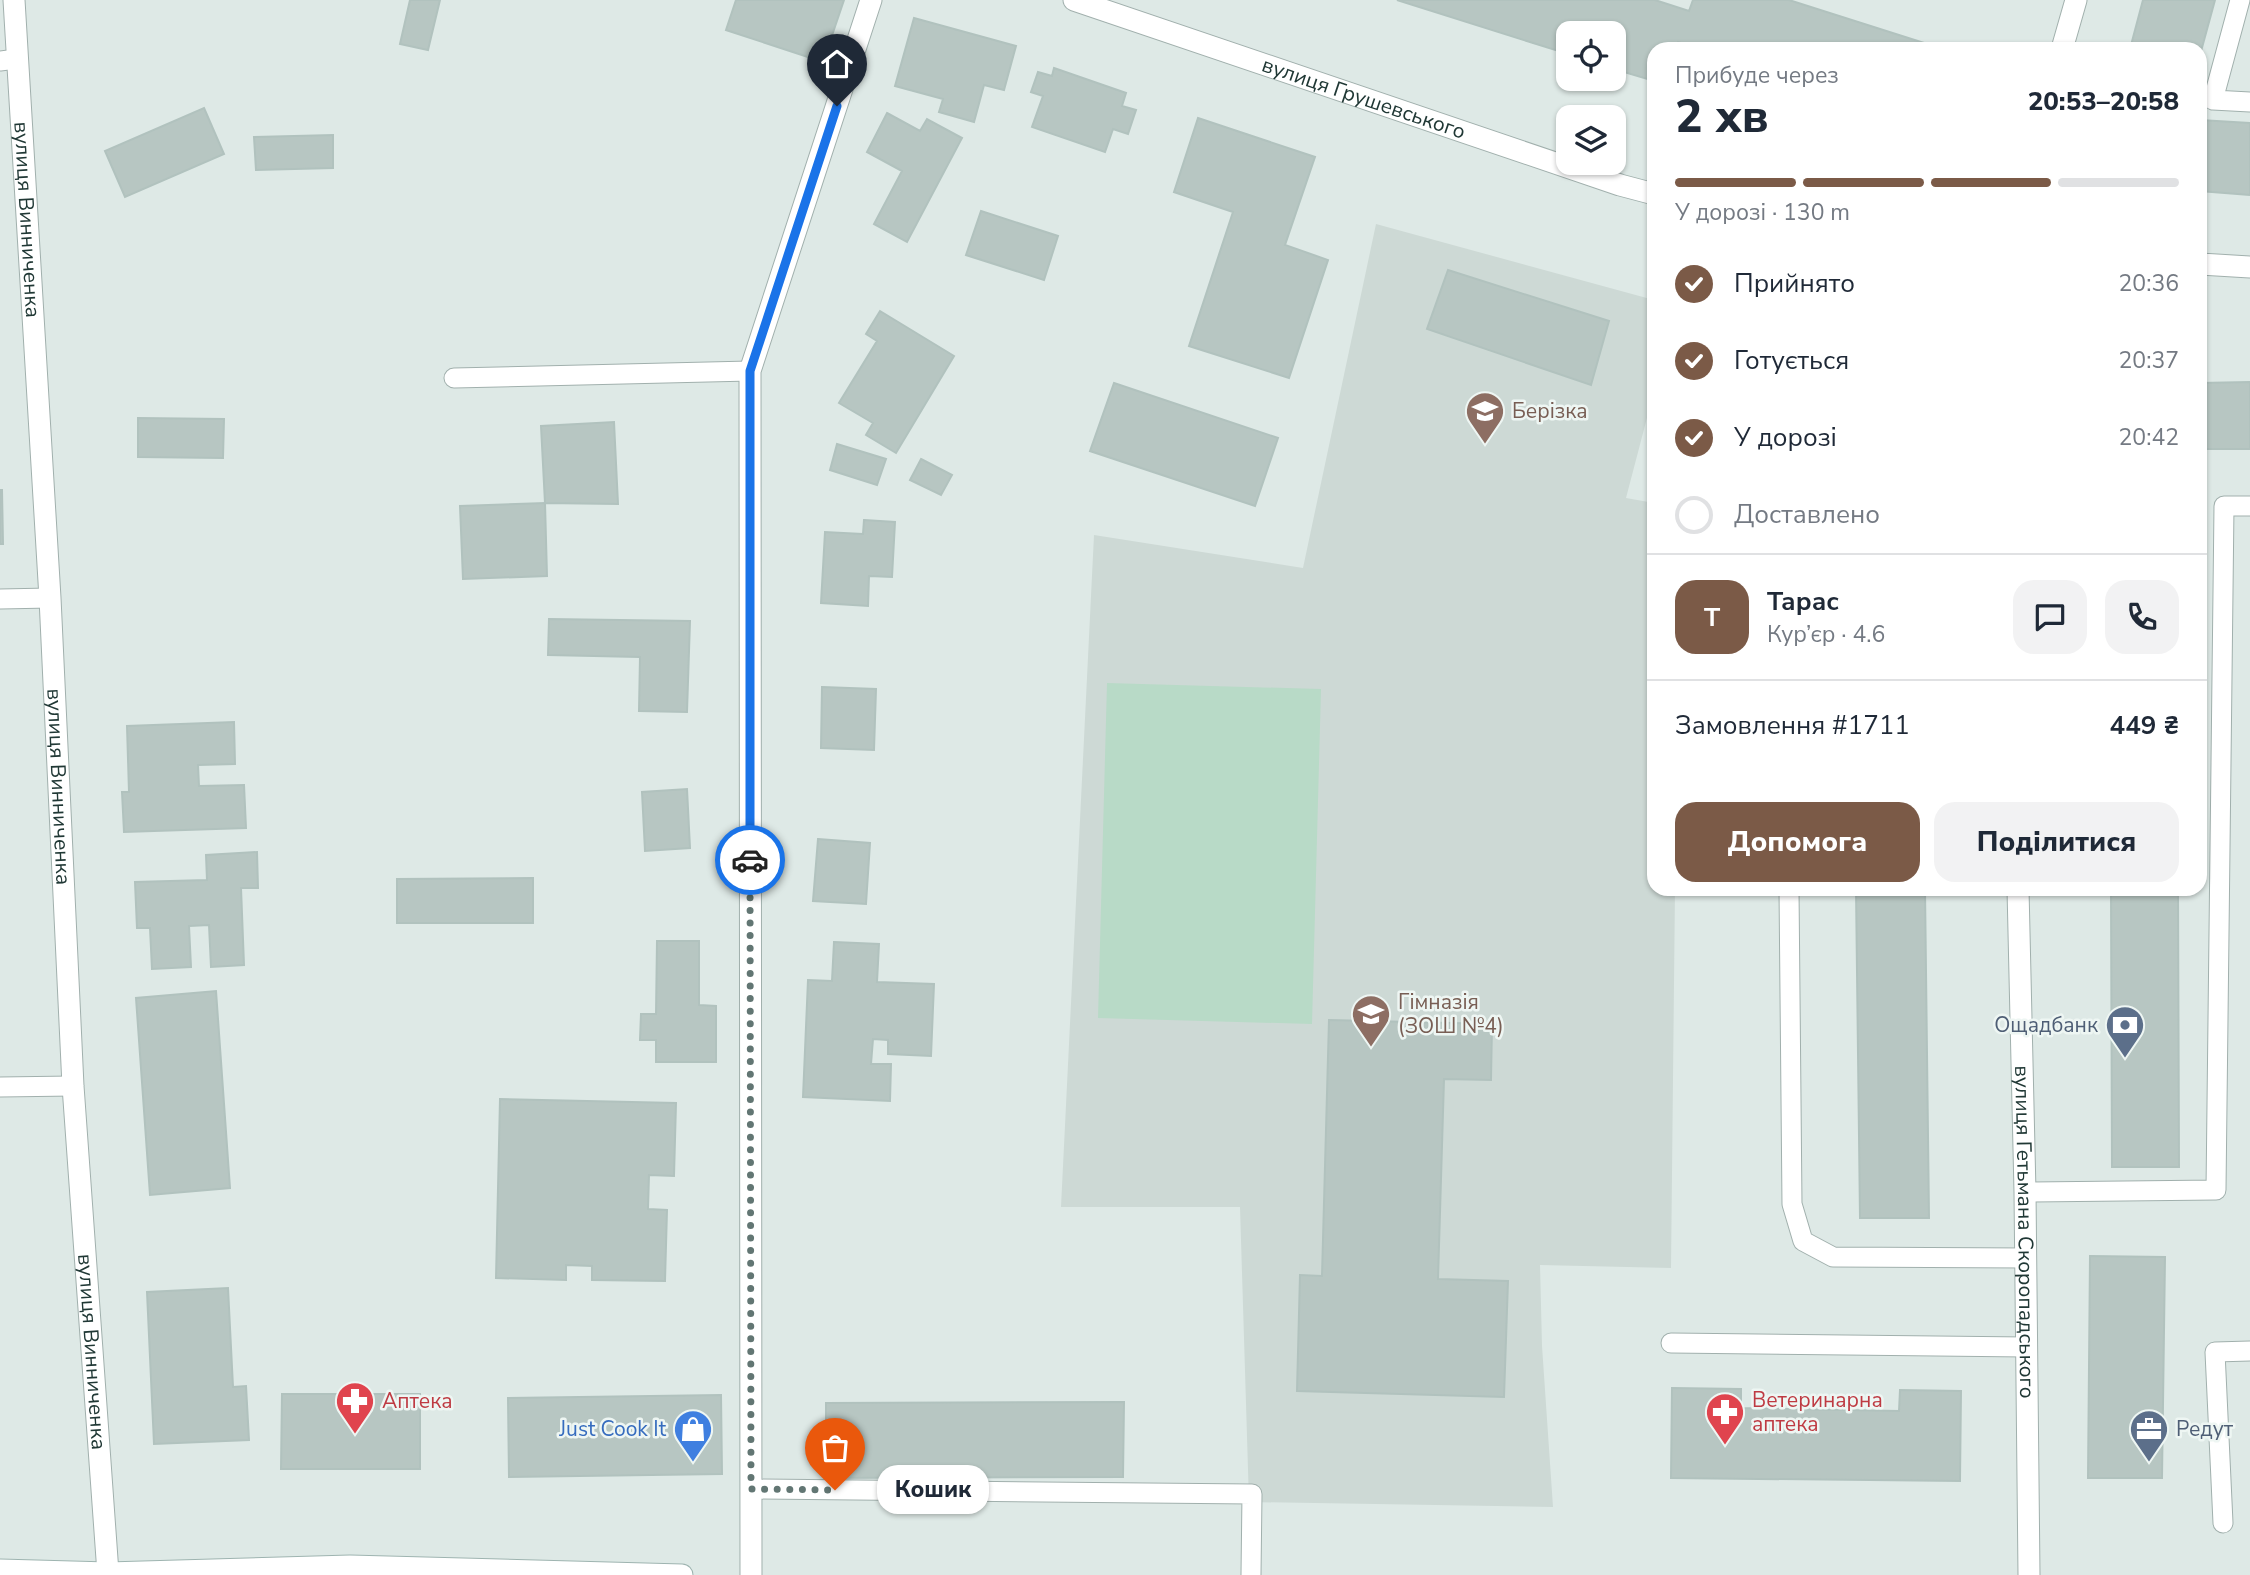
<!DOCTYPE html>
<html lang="uk">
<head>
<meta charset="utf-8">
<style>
	:root { --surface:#fff; --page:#f2f2f3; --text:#1f2937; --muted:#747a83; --line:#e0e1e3; --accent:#7b5a47 }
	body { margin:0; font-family:"Nunito Sans",sans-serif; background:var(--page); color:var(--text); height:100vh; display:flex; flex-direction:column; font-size:26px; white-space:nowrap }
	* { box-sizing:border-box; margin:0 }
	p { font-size:23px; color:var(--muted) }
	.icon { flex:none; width:38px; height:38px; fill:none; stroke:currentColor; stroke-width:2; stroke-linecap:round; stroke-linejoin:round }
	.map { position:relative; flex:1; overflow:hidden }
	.drawer { position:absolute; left:1647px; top:42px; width:560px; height:854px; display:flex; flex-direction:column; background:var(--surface); border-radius:21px; box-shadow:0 2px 5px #0004 }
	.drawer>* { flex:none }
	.buttons { position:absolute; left:1556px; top:21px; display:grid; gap:14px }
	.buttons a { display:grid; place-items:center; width:70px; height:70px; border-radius:14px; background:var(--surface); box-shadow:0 2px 5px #0004; font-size:35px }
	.pin { position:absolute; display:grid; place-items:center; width:60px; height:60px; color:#fff; margin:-72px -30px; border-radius:50% 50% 50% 0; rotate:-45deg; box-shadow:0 0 7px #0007 }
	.pin .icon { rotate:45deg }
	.courier { position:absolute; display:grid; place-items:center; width:70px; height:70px; margin:-35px; border:5px solid #1a73e8; border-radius:50%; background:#fff; color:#222; box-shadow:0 2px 9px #0007 }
	.bubble { position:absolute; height:49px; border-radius:21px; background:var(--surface); box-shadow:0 2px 5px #0004; font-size:23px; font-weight:800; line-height:49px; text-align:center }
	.summary em { font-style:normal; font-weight:800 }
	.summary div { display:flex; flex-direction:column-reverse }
	.summary { display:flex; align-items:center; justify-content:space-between; height:119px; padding:0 28px }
	h1 { font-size:46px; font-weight:800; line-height:52px }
	.bar { display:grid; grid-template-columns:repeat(4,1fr); gap:10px 7px; align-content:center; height:84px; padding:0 28px }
	.bar i { height:9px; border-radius:5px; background:var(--line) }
	.bar .current { background:var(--accent) }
	.bar p { grid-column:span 4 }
	.line { display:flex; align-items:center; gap:18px; padding:0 28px; border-top:2px solid var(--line) }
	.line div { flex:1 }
	.round { display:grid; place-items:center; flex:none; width:74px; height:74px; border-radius:21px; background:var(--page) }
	ol { padding:0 28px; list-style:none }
	li { display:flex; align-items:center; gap:21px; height:77px }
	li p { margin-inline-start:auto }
	li .icon { padding:7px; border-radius:50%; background:var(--accent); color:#fff; stroke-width:4 }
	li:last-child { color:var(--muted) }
	li i { width:38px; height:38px; border:4px solid var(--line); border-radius:50% }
	.button { display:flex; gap:14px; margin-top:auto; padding:14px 28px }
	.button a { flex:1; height:80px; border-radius:21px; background:var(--accent); color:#fff; font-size:28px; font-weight:800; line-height:80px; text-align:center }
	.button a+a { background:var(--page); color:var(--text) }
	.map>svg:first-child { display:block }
	.built { fill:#cdd9d5 }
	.green { fill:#b8dac7 }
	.building { fill:#b7c6c2; stroke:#b1c2be; stroke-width:2 }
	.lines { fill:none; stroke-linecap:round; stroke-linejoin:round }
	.service-casing { stroke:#a1b0ad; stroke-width:21 }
	.minor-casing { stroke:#a1b0ad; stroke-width:23 }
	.tertiary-casing { stroke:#a1b0ad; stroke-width:23 }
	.secondary-casing { stroke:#9eb4b0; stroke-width:23 }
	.service { stroke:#fff; stroke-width:19 }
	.minor { stroke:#fff; stroke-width:21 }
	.tertiary { stroke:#fff; stroke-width:21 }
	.secondary { stroke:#fff; stroke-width:21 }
	.done { stroke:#627673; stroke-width:7; stroke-dasharray:0 12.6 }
	.route { stroke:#1a73e8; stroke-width:9 }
	.labels { text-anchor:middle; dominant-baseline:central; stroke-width:5; stroke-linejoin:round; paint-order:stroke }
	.street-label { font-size:21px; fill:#203835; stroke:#eef6f3 }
	.education-label { font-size:21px; fill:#785e54; stroke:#eef6f3; text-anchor:start }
	.service-label { font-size:21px; fill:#4e5e75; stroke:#eef6f3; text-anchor:end }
	.health-label { font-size:21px; fill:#be3a42; stroke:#eef6f3; text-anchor:start }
	.shop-label { font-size:21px; fill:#366cbe; stroke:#eef6f3; text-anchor:end }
</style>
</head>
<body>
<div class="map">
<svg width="2250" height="1575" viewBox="0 0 2250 1575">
	<rect width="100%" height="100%" fill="#dee9e6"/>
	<path class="built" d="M1376 224 1654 300V391L1626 498 1654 503V889H1675L1671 1268 1540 1265 1542 1346 1553 1507 1249 1502 1240 1207H1061L1094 535 1303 568Z"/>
	<path class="green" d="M1107 683 1321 689 1312 1024 1098 1018Z"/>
	<path class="building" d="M410 0H440L428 50 400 44Z
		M736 0H844L823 62 726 30Z
		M1397 0H1655L1689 11 1693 0H1789L1943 49H1701L1678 42 1676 49H1654V81L1614 69V33H1568V54Z
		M2143 0H2215L2200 55V49H2130Z
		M914 18 1016 46 1004 90 984 85 974 122 939 112 943 99 895 86Z
		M1054 68 1126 93 1122 106 1136 110 1128 134 1113 129 1105 152 1032 127 1043 96 1031 92 1038 72 1052 76Z
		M204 108 224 154 125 197 105 151Z
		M887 113 920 131 927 119 962 138 907 242 874 224 902 171 867 152Z
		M1198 118 1315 157 1285 245 1328 260 1289 378 1189 346 1233 212 1174 192Z
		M2200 120 2250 123V195L2200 191Z
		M333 135V168L256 170 254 137Z
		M981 211 1058 236 1044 280 966 255Z
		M1448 270 1609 321 1591 385 1427 329Z
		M880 311 954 356 896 453 866 435 873 423 839 403 877 341 866 334Z
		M2250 382V449H2200V383Z
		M1114 383 1278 438 1255 506 1090 451Z
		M138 418 224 419 223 458 138 457Z
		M614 422 618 504 545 503 541 426Z
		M837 444 886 459 877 485 830 470Z
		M921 459 952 475 941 495 910 480Z
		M0 490H2L3 544H0Z
		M545 503 547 576 463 579 460 506Z
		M864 520 895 522 892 577 869 576 868 606 821 603 825 532 863 534Z
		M549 619 690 621 687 712 639 711 640 657 548 655Z
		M822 687 876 689 874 750 821 748Z
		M234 722 235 764 198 765 199 786 244 785 246 828 124 832 122 792H129L127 726Z
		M687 789 690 848 645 851 642 792Z
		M818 839 870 843 866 904 813 901Z
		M257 852 258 888H241L244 965 211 967 209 925 189 926 191 967 152 969 150 928H137L135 882 207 880 206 855Z
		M533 878V923H397V879Z
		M1856 889H1925L1929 1218H1860Z
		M2111 889H2178L2179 1167H2112Z
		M657 941H699V1005L716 1006V1062H656V1040H640L641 1014H656Z
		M834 942 879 944 877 982 934 984 931 1056 888 1054V1040L873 1039 871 1064H891L890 1101 803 1097 808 980 832 981Z
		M216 991 230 1188 150 1195 136 998Z
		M1329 1020 1492 1024 1491 1080 1444 1079 1438 1279 1508 1281 1504 1397 1297 1391 1300 1275 1322 1276Z
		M500 1099 676 1103 674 1176 649 1175 648 1209 667 1210 665 1281 592 1280V1266L566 1265V1280L496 1278Z
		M2090 1256 2165 1257 2162 1478H2088Z
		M228 1288 233 1387 246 1386 249 1440 154 1444 147 1292Z
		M1672 1388 1741 1389V1408L1899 1411 1900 1390 1961 1391 1960 1481 1671 1478Z
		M282 1394H420V1469H281Z
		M721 1395 722 1474 509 1477 508 1398Z
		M1124 1402 1123 1477 826 1478V1403Z"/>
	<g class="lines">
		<g class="service-casing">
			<path id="service" d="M2240 0 2213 100 2250 102
				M0 61 16 59
				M454 378 750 371
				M0 599 50 598
				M1789 889 1792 1204 1803 1241 1833 1257 2026 1258
				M0 1087 73 1086
				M2025 1192 2216 1190 2224 506H2250
				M1671 1343 2026 1347
				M751 1489 1252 1494 1251 1575
				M2223 1523 2215 1352 2250 1351"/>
		</g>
		<g class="minor-casing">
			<g id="minor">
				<path d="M2062 49 2076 0"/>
				<path id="s1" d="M2018 889 2025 1192 2029 1575"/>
			</g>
		</g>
		<g class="tertiary-casing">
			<g id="tertiary">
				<path id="s2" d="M14 0 50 598 73 1086 108 1573"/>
				<path id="s3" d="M1074 0 1620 185 1654 194"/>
				<path d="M2200 264 2250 267"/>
				<path d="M751 1575 750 371 871 0"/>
			</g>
		</g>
		<g class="secondary-casing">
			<path id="secondary" d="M0 1570 108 1573 350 1566 682 1575"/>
		</g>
		<use href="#service" class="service"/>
		<use href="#minor" class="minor"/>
		<use href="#tertiary" class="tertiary"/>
		<use href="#secondary" class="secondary"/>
	</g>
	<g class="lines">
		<path class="done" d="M750 860 751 1489 835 1490"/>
		<path class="route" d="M750 860V371L837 106"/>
	</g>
	<defs>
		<g id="school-pin" transform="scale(2.0125)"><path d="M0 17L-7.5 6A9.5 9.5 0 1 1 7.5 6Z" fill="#8d6e63" stroke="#eef6f3"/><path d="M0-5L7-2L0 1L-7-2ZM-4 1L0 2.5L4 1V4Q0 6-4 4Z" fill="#fff"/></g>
		<g id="bank-pin" transform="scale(2.0125)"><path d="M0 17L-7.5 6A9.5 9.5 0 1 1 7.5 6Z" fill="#5c6f8a" stroke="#eef6f3"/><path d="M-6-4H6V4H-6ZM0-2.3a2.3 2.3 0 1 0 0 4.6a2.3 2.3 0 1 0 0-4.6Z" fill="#fff"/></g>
		<g id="pharmacy-pin" transform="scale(2.0125)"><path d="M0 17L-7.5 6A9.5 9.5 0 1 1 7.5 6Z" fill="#e0444e" stroke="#eef6f3"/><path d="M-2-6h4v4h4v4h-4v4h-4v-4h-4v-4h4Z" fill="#fff"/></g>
		<g id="shop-pin" transform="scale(2.0125)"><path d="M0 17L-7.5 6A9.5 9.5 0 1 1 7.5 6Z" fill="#3f7fe0" stroke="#eef6f3"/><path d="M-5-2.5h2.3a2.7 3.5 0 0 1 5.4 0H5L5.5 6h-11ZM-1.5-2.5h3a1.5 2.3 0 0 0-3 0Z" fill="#fff"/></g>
		<g id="office-pin" transform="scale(2.0125)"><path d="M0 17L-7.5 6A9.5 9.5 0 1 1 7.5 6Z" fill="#5c6f8a" stroke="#eef6f3"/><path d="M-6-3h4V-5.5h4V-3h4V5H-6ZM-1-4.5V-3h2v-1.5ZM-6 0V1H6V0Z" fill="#fff"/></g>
	</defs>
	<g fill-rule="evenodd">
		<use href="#school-pin" x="1485" y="411"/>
		<use href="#school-pin" x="1371" y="1014"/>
		<use href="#bank-pin" x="2125" y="1025"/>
		<use href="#pharmacy-pin" x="355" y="1401"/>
		<use href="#pharmacy-pin" x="1725" y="1412"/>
		<use href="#shop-pin" x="693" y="1429"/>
		<use href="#office-pin" x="2149" y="1429"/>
	</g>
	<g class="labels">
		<g class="street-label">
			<text stroke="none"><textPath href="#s3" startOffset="306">вулиця Грушевського</textPath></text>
			<text stroke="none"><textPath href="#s2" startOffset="220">вулиця Винниченка</textPath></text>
			<text stroke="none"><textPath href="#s2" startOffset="788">вулиця Винниченка</textPath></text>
			<text stroke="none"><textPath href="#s1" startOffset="343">вулиця Гетьмана Скоропадського</textPath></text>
			<text stroke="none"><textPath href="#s2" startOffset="1354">вулиця Винниченка</textPath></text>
		</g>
		<g class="education-label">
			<text x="1512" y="411">Берізка</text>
			<text x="1398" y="1002">Гімназія<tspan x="1398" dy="24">(ЗОШ №4)</tspan></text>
		</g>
		<g class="service-label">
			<text x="2098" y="1025">Ощадбанк</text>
			<text x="2176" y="1429" text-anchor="start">Редут</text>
		</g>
		<g class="health-label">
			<text x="1752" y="1400">Ветеринарна<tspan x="1752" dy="24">аптека</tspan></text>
			<text x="382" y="1401">Аптека</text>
		</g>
		<g class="shop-label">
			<text x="666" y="1429">Just Cook It</text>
		</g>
	</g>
</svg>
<div class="buttons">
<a><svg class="icon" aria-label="locate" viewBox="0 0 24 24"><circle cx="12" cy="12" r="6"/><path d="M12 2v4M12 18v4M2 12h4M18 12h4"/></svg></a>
<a><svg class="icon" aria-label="layers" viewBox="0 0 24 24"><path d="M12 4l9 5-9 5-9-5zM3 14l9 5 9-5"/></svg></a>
</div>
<div class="pin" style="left:835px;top:1490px;background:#ea580c"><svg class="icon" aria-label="bag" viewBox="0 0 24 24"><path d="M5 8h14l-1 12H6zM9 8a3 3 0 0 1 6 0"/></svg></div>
<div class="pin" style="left:837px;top:106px;background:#1f2937"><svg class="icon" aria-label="home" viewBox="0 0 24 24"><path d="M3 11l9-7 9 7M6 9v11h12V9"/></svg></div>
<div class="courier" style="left:750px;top:860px"><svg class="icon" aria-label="car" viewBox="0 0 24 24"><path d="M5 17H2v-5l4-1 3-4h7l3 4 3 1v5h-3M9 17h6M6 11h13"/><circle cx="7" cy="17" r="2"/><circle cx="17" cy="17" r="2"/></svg></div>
<div class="bubble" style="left:877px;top:1465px;width:112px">Кошик</div>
<section class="drawer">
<div class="summary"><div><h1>2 хв</h1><p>Прибуде через</p></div><em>20:53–20:58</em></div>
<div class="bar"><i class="current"></i><i class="current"></i><i class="current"></i><i></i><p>У дорозі · 130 m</p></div>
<ol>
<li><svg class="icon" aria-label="check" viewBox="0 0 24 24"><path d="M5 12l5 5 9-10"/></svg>Прийнято<p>20:36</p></li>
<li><svg class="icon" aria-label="check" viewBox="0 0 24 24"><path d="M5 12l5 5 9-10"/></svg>Готується<p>20:37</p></li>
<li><svg class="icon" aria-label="check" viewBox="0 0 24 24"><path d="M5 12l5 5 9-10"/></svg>У дорозі<p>20:42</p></li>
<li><i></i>Доставлено</li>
</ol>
<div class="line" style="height:126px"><b class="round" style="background:var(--accent);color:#fff">Т</b><div><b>Тарас</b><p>Кур’єр · 4.6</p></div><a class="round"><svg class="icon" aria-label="chat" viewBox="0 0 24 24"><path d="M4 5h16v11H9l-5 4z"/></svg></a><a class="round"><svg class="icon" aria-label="phone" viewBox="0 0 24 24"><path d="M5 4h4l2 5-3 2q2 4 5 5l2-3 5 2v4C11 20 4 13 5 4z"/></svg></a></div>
<div class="line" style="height:91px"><div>Замовлення #1711</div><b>449 ₴</b></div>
<div class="button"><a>Допомога</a><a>Поділитися</a></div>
</section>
</div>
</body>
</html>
